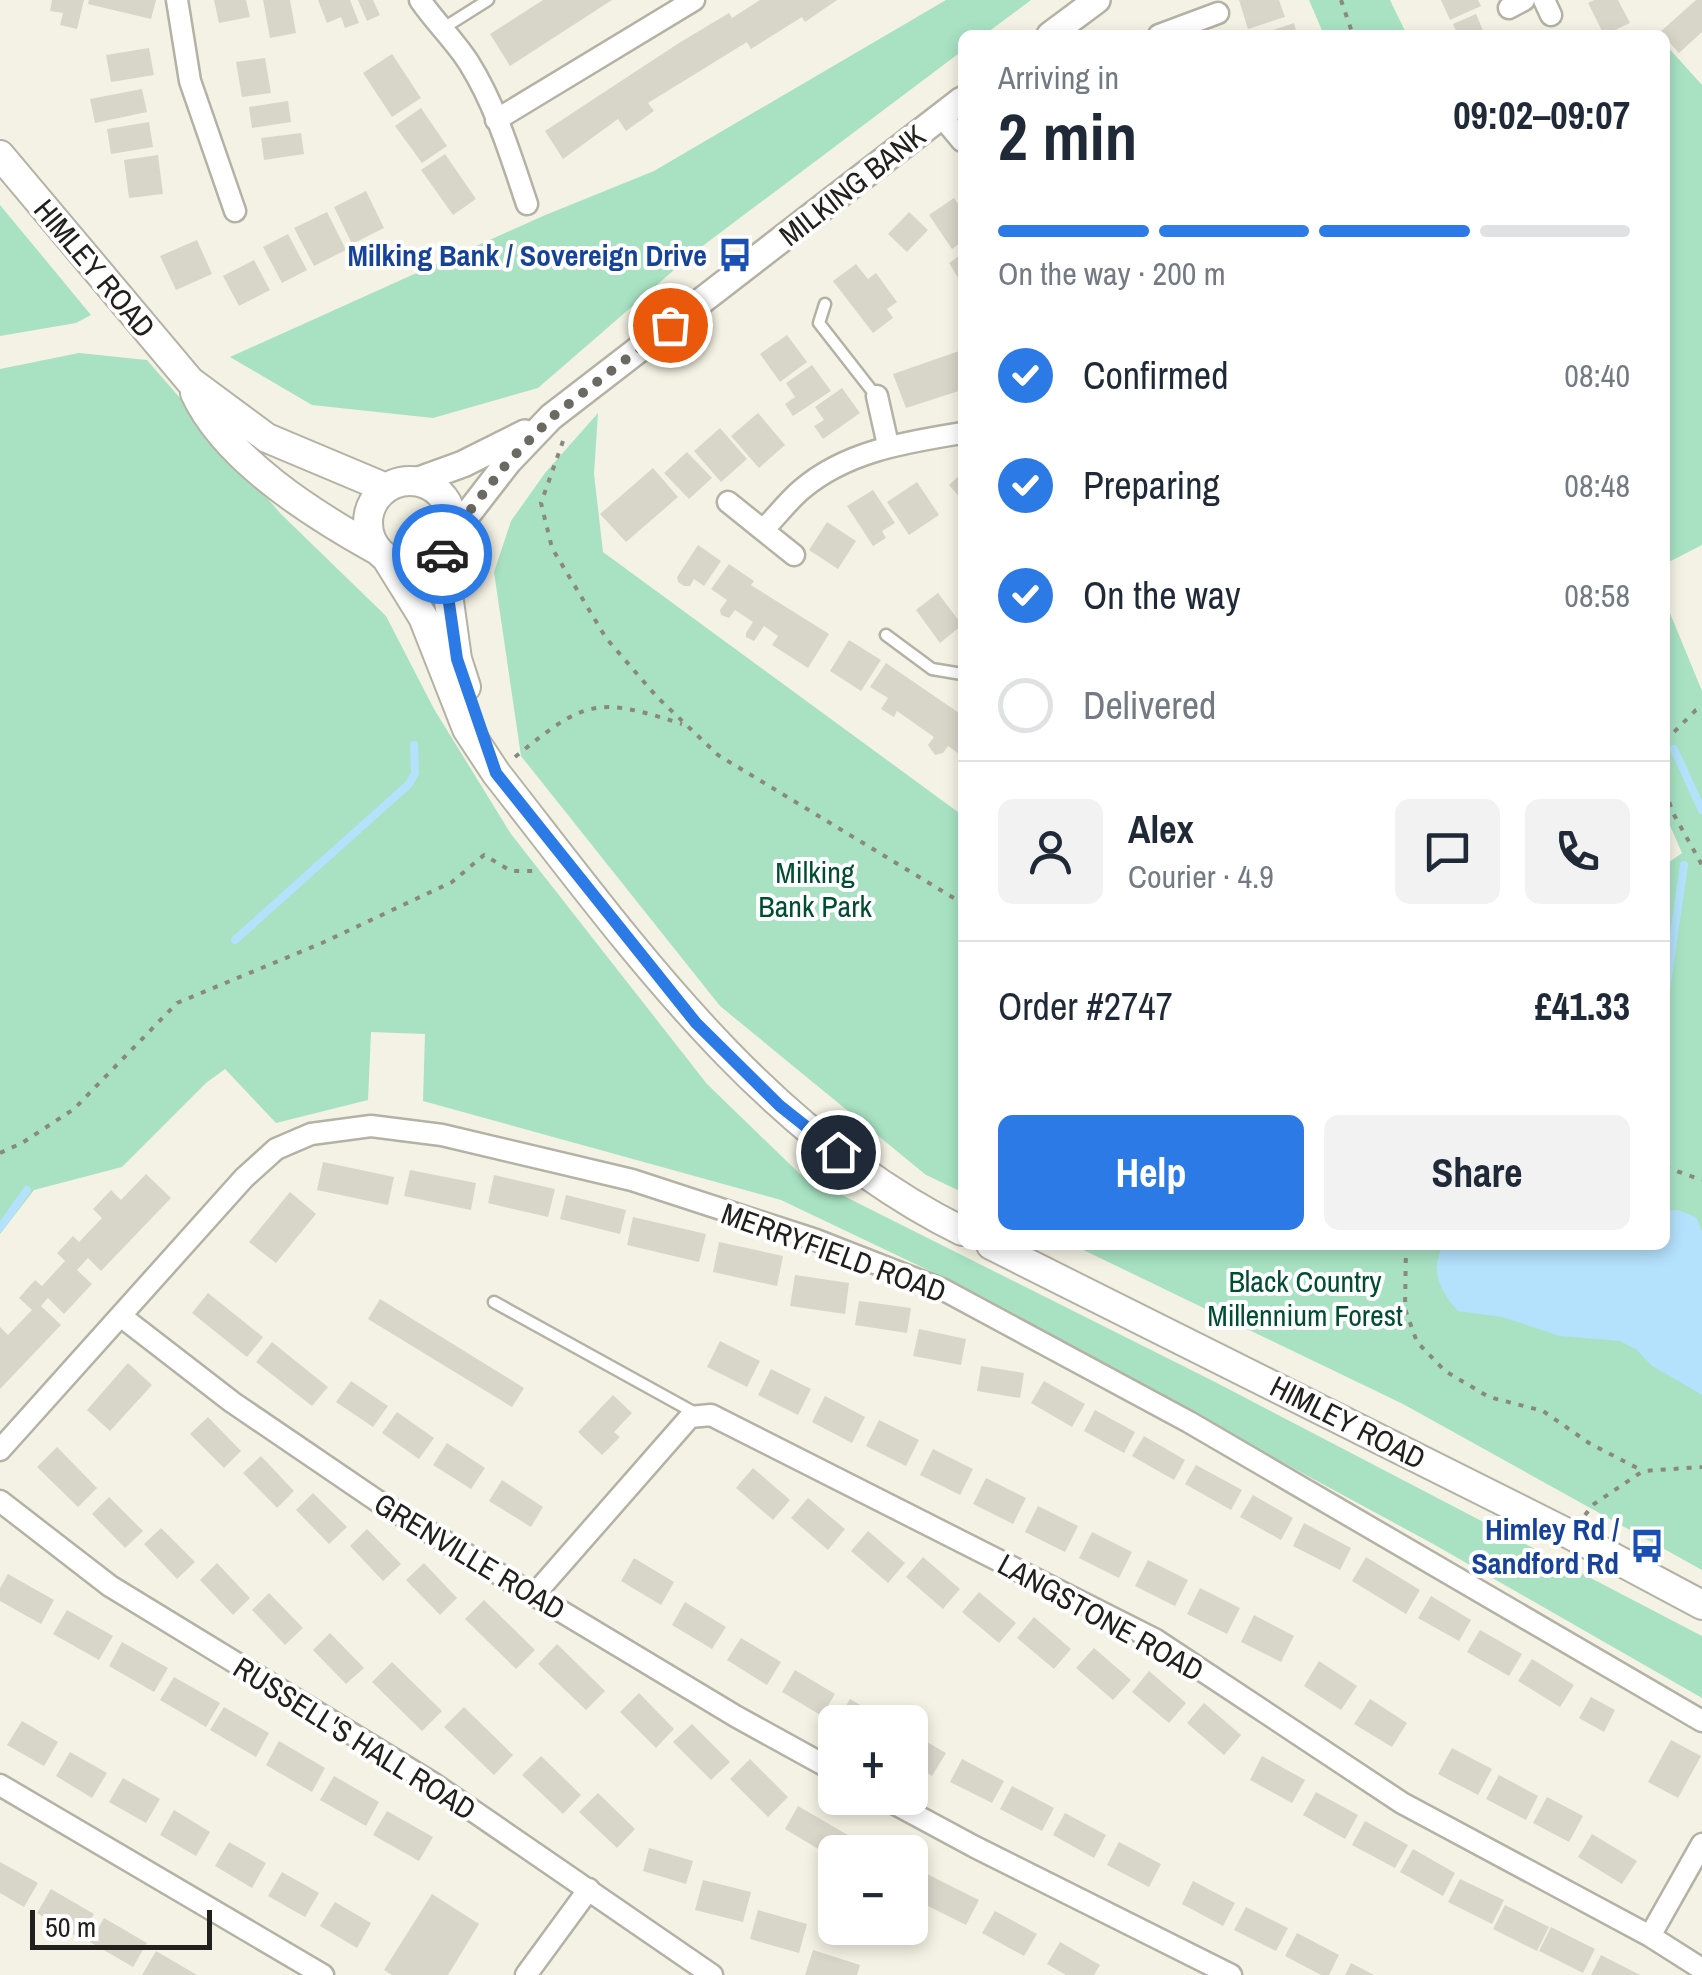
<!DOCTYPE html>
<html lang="en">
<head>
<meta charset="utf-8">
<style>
	:root { --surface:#fff; --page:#f2f2f3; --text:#1f2937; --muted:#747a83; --line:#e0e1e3; --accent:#2c7ae5 }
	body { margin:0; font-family:"Archivo Narrow",sans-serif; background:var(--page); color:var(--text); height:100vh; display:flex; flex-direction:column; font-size:38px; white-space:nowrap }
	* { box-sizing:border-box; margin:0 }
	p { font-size:32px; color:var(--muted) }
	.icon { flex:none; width:55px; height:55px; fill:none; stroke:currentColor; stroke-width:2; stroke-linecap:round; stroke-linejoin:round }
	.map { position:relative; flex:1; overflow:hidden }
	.drawer { position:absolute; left:958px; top:30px; width:712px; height:1220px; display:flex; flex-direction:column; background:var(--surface); border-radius:15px; box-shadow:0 5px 15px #0003 }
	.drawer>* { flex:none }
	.buttons { position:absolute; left:818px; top:1705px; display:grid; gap:20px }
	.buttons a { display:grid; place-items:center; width:110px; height:110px; border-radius:15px; background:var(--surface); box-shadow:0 5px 15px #0003; font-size:50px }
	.scale { position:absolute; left:30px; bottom:25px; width:182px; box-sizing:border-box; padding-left:10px; border:5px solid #21201c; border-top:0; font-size:28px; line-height:35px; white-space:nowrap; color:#21201c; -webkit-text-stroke:8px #fff; paint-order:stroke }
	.pin { position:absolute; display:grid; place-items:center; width:85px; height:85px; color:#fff; margin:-42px; border:5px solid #fff; border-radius:50%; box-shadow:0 2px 10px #0007 }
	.courier { position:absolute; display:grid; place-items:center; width:100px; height:100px; margin:-50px; border:8px solid #2c7ae5; border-radius:50%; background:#fff; color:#222; box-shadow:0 2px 12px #0007 }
	.head em { font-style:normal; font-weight:700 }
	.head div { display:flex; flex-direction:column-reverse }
	.head { display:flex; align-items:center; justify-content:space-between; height:170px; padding:0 40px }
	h1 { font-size:65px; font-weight:700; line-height:75px }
	.bar { display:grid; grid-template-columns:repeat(4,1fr); gap:15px 10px; align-content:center; height:120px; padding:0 40px }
	.bar i { height:12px; border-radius:8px; background:var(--line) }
	.bar .current { background:var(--accent) }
	.bar p { grid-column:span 4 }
	.line { display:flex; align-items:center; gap:25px; padding:0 40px; border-top:2px solid var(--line) }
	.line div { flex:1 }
	.round { display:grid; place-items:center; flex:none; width:105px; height:105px; border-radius:15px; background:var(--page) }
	ol { padding:0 40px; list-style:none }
	li { display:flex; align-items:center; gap:30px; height:110px }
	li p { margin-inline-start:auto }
	li .icon { padding:10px; border-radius:50%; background:var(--accent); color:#fff; stroke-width:4 }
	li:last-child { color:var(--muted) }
	li i { width:55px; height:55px; border:5px solid var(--line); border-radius:50% }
	.button { display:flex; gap:20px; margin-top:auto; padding:20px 40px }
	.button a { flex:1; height:115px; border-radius:15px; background:var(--accent); color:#fff; font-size:40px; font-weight:700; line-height:115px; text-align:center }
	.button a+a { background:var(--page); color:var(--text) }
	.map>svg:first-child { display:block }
	.green { fill:#a8e2c3 }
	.water { fill:#b4e1fc }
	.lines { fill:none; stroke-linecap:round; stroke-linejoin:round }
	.stream { stroke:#b4e1fc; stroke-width:8 }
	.building { fill:#d8d6c9 }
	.service-casing { stroke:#b4b2a5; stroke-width:15 }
	.minor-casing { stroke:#b4b2a5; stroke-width:25 }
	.tertiary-casing { stroke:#b4b2a5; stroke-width:30 }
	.secondary-casing { stroke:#b4b2a5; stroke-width:32 }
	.path { stroke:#8a8980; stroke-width:4; stroke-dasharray:5 8; stroke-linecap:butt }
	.service { stroke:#fff; stroke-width:10 }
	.minor { stroke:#fff; stroke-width:20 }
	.tertiary { stroke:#fff; stroke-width:25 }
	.secondary { stroke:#fff; stroke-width:28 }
	.done { stroke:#6b6a62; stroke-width:10; stroke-dasharray:0 18 }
	.route { stroke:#2c7ae5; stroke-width:12 }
	.labels { text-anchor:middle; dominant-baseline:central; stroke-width:8; stroke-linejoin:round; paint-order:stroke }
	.street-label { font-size:30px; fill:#21201c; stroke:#fff }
	.transit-label { font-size:30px; font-weight:bold; fill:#164399; stroke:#fff; text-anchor:end }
	.park-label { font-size:30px; fill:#004e32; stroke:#fff }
</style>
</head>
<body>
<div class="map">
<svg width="1702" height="1975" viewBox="0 0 1702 1975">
	<rect width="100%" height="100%" fill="#f4f2e4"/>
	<path class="green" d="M946 0H1031L984 35H962V51L696 251 538 388 433 418 312 405 230 357 543 216 654 171Z
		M1309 0H1390L1407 35H1324Z
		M1665 44 1702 85V545L1665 564Z
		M0 205 91 315 76 323 0 336Z
		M79 353 147 360 281 514 386 616 434 709 511 834 707 1084 800 1174 1217 1383 1702 1636V1698L1435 1545 930 1271 781 1200 423 1101 425 1034 371 1032 368 1100 276 1123 225 1069 206 1083 122 1167 34 1190 0 1234V369Z
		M598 413 594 474 603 552 962 815V1192L926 1175 720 1006 521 756 494 572 511 521 545 473Z
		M1665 601 1702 691V1570L1403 1404 1073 1245H1665V865L1682 853 1665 814Z"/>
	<path class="water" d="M1678 1210 1696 1217 1702 1231V1395L1651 1365 1637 1350 1620 1341 1560 1336 1502 1317 1458 1311C1439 1290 1430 1271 1443 1245H1665V1211Z"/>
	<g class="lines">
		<path class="stream" d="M1674 749 1702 810
			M235 940 409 784 415 773 414 745
			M1665 997 1684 865
			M0 1228 27 1190"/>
	</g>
	<path class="building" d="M52 0H84L77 29 60 25 63 13 50 11Z
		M89 0H156L151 19 88 4Z
		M214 0H246L250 17 219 23Z
		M263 0H290L296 33 270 38Z
		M318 0H350L359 23 345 28 341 17 327 23Z
		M358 0H373L380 15 367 21Z
		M543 0H612L510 66 490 34Z
		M760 0H837L805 22 802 17 751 49 747 42 648 103 654 111 626 131 618 119 563 159 545 131 679 43 729 13 732 18Z
		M1239 0H1279L1285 17 1248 29Z
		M1441 0H1478L1481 6 1450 20Z
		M1594 0H1618L1630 23 1604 35 1588 3Z
		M1696 0H1702V32L1679 53 1660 32Z
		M1476 14 1485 35H1458L1453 24Z
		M1294 23 1297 34 1261 35V34Z
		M149 48 154 75 111 82 106 55Z
		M392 54 421 98 392 117 363 73Z
		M265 58 271 93 242 97 236 62Z
		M142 89 147 112 95 123 90 99Z
		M288 101 291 122 252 128 249 107Z
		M421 108 447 146 422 163 395 126Z
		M149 122 153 147 111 154 107 129Z
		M301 133 304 154 264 160 261 138Z
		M445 154 476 199 453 215 421 170Z
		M158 155 163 194 129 198 124 160Z
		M366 191 384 228 352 244 334 207Z
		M954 198 962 210V242L952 249 929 215Z
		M327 212 346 250 314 266 294 228Z
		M909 212 928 230 907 252 888 234Z
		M288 234 307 270 282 283 263 247Z
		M197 240 212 274 176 290 160 256Z
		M962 254V284L949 263Z
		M254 260 270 290 239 306 223 276Z
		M856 264 868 279 876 273 897 302 887 309 893 318 873 333 833 281Z
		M787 335 807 362 780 382 760 354Z
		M962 350V390L906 408 893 374Z
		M812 365 831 391 793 416 785 404 795 397 786 383Z
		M842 388 860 413 823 439 814 426 824 420 815 407Z
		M758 413 785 445 759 468 731 436Z
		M720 428 747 459 721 482 694 451Z
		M687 452 712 478 689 499 664 473Z
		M653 468 678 497 626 542 600 514Z
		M962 473V500L949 485Z
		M917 482 939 515 909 535 887 502Z
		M873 490 895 523 882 531 886 538 873 546 847 506Z
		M827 522 856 541 838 569 809 550Z
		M698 545 721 561 704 586 694 579 690 586H684L678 582 677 577Z
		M729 564 754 581 751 585 829 634 808 668 772 645 778 636 764 626 754 641 746 637V633L753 622 735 610 729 618 721 615 720 610 727 600 711 589Z
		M938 593 962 625 940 643 916 610Z
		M849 640 881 660 861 691 830 671Z
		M886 663 962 715V756L948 746 943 753 935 755 928 745 934 737 897 711 894 717 881 709 888 698 870 687Z
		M323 1162 394 1177 388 1205 317 1190Z
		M410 1170 476 1183 471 1210 404 1196Z
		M146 1174 171 1198 101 1271 88 1258 77 1270 92 1284 64 1314 48 1298 41 1306 61 1325 0 1389V1327L8 1335 32 1310 19 1298 35 1280 42 1286 65 1261 57 1253 73 1236 79 1242 102 1218 93 1209 111 1190 121 1200Z
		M494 1175 555 1189 548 1217 488 1203Z
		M290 1192 316 1214 276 1263 249 1242Z
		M566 1195 626 1210 620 1234 560 1219Z
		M633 1217 706 1234 699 1262 627 1245Z
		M719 1242 783 1256 777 1286 713 1272Z
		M795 1275 849 1283 845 1314 790 1306Z
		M208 1293 263 1337 247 1357 192 1313Z
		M380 1299 524 1388 512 1407 368 1319Z
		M859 1301 911 1308 907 1333 855 1325Z
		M919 1329 966 1339 961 1365 913 1356Z
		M720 1341 760 1361 747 1387 707 1367Z
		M272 1342 328 1387 312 1406 256 1362Z
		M128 1363 152 1385 110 1431 87 1410Z
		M981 1366 1024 1373 1020 1398 977 1391Z
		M771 1369 811 1389 798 1415 758 1395Z
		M351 1381 388 1406 373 1427 336 1402Z
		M1044 1381 1085 1404 1072 1427 1031 1403Z
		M613 1395 632 1413 614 1432 620 1437 602 1455 578 1432Z
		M825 1396 865 1417 852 1443 812 1422Z
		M1095 1410 1135 1432 1124 1453 1084 1431Z
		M397 1412 434 1438 419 1459 382 1433Z
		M208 1417 241 1451 224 1468 190 1434Z
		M879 1420 919 1440 906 1466 866 1446Z
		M1144 1436 1185 1460 1174 1480 1132 1456Z
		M447 1443 485 1468 471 1489 433 1465Z
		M57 1447 97 1488 78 1507 37 1467Z
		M933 1449 973 1469 960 1495 920 1475Z
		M261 1456 294 1491 277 1508 243 1473Z
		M1196 1465 1242 1490 1231 1510 1185 1484Z
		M753 1468 790 1500 773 1520 736 1488Z
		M986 1478 1026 1498 1013 1524 973 1504Z
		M502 1480 543 1507 531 1527 489 1501Z
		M313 1493 347 1527 329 1544 296 1510Z
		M1253 1495 1293 1518 1281 1540 1240 1517Z
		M109 1497 143 1531 125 1548 92 1514Z
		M808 1498 845 1529 828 1550 791 1518Z
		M1038 1506 1078 1526 1065 1552 1025 1532Z
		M1304 1523 1351 1548 1340 1570 1293 1546Z
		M161 1528 195 1562 177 1579 144 1544Z
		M367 1529 401 1564 383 1581 350 1546Z
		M868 1531 905 1563 888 1583 851 1551Z
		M1092 1532 1132 1552 1119 1578 1079 1558Z
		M923 1557 960 1589 943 1609 906 1577Z
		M1366 1557 1420 1590 1406 1614 1352 1581Z
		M634 1558 674 1582 661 1605 621 1581Z
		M1148 1560 1188 1580 1175 1606 1135 1586Z
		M217 1563 250 1598 233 1615 200 1580Z
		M424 1563 457 1598 440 1615 406 1580Z
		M8 1574 54 1600 41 1624 0 1601V1588Z
		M1200 1588 1240 1608 1227 1634 1187 1614Z
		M979 1592 1016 1623 999 1643 962 1612Z
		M269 1593 303 1628 285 1645 252 1610Z
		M1431 1596 1471 1620 1459 1641 1418 1618Z
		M484 1600 535 1650 516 1669 465 1619Z
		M685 1602 726 1627 712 1649 672 1625Z
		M67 1610 113 1636 99 1660 53 1634Z
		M1254 1615 1294 1636 1281 1662 1241 1642Z
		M1034 1617 1071 1649 1054 1669 1017 1638Z
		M1480 1630 1522 1654 1509 1676 1467 1652Z
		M330 1633 364 1668 346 1684 313 1650Z
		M741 1638 781 1662 767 1685 727 1660Z
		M122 1642 168 1668 154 1692 109 1666Z
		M557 1644 605 1691 586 1710 538 1664Z
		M1094 1648 1131 1680 1113 1700 1076 1668Z
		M1532 1659 1574 1685 1560 1707 1518 1681Z
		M1319 1661 1357 1686 1341 1710 1304 1686Z
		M392 1662 442 1711 422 1731 372 1682Z
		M795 1670 835 1694 822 1716 782 1692Z
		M1149 1671 1186 1703 1169 1723 1132 1692Z
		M174 1677 220 1703 206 1727 160 1700Z
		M639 1693 674 1729 656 1748 620 1712Z
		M1591 1697 1615 1710 1604 1732 1579 1718Z
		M850 1699 890 1722H839L837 1721Z
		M1370 1699 1407 1723 1392 1747 1354 1724Z
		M1204 1703 1241 1735 1224 1755 1187 1723Z
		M224 1707 269 1733 256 1757 210 1730Z
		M464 1707 513 1755 494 1775 444 1727Z
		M22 1721 58 1742 44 1766 7 1745Z
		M692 1724 730 1762 711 1780 673 1742Z
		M910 1732 946 1753 932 1776 910 1762Z
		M1671 1740 1701 1756 1678 1798 1648 1782Z
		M279 1741 325 1768 312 1792 266 1765Z
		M1452 1748 1492 1769 1478 1795 1438 1774Z
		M70 1752 107 1773 92 1798 56 1776Z
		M541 1756 581 1795 563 1814 522 1775Z
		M1262 1756 1305 1780 1292 1803 1250 1780Z
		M750 1759 788 1797 768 1817 730 1779Z
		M962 1759 1004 1781 992 1803 950 1782Z
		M1499 1775 1538 1796 1526 1820 1486 1799Z
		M334 1776 379 1802 366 1826 320 1800Z
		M123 1778 160 1799 146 1823 109 1802Z
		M1012 1786 1054 1808 1042 1831 1000 1809Z
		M1316 1792 1358 1815 1345 1839 1303 1815Z
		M598 1793 635 1829 617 1848 579 1812Z
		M1547 1797 1583 1816 1569 1842 1533 1823Z
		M798 1806 853 1838 844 1852H835V1859L785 1829Z
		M174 1810 210 1832 196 1856 160 1835Z
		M387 1811 433 1837 419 1861 373 1835Z
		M1065 1813 1106 1835 1094 1858 1053 1835Z
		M1365 1821 1408 1845 1395 1868 1352 1845Z
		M1592 1834 1637 1861 1622 1884 1578 1857Z
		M861 1841 884 1852H855Z
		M229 1842 266 1863 252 1888 215 1866Z
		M1119 1842 1161 1864 1149 1887 1107 1865Z
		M649 1848 693 1861 686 1884 643 1871Z
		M1413 1849 1455 1873 1443 1896 1400 1872Z
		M0 1862 38 1883 24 1907 0 1893Z
		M282 1872 319 1893 305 1917 268 1896Z
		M923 1872 979 1900 966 1925 910 1897Z
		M1460 1879 1504 1900 1492 1924 1448 1902Z
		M703 1880 751 1892 743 1922 695 1910Z
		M1193 1881 1235 1903 1223 1926 1182 1904Z
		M51 1889 94 1914 79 1938 37 1913Z
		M432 1894 479 1924 448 1975H392L384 1970Z
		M335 1902 371 1923 357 1948 320 1926Z
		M1505 1905 1549 1927 1537 1951 1493 1929Z
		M1246 1907 1288 1928 1276 1951 1234 1930Z
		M758 1910 807 1924 799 1953 750 1939Z
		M995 1911 1037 1934 1024 1956 982 1933Z
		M104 1918 147 1943 133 1967 90 1942Z
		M1551 1927 1595 1949 1583 1973 1539 1951Z
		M1297 1933 1339 1955 1329 1975H1321L1285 1956Z
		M1060 1942 1100 1965 1094 1975H1066L1047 1964Z
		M813 1950 860 1965 857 1975H805Z
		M156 1951 197 1975H142Z
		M1601 1955 1640 1975H1591Z
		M1351 1963 1374 1975H1345Z"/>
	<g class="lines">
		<g class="service-casing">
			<path id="service" d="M442 29 488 0
				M825 304 819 323 876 396
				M886 635 932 669 962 674
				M494 1302 695 1413"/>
		</g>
		<g class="minor-casing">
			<path id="minor" d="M177 0 190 81 235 211
				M420 0C435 22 456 42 469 63 496 106 511 157 527 204
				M1544 0 1551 15
				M1509 8 1524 0
				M1159 35 1218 13
				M941 116 962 141
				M496 120 694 0
				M877 396 888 445
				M728 502 794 555
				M763 530C776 517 787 502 801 490 846 451 907 442 962 433
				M122 1317 232 1402 376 1500 737 1717 835 1771
				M0 1450 244 1178 276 1149 311 1134 371 1126 442 1135 632 1180 816 1240 944 1290 1189 1422 1702 1721
				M0 1501 110 1586 434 1784 712 1975
				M534 1595 690 1417 711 1415 1156 1640 1402 1803 1650 1936 1702 1969
				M0 1785 323 1975
				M884 1798 975 1847 1231 1975
				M1650 1936 1702 1844
				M526 1975 589 1889"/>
		</g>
		<g class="tertiary-casing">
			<path id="tertiary" d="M1050 35 1097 0
				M416 481 463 464 525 433
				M450 537 508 462 551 417 962 100"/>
		</g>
		<g class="secondary-casing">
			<path id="secondary" d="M0 155 190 381 267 438 386 488
				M195 393C226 460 314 515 377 550
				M368 523a42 42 0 1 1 84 0a42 42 0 1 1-84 0Z
				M442 551 457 659 466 687
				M387 559 423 617 467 729 496 773C630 944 762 1132 962 1231
				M991 1245 1569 1534 1702 1605"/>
		</g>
		<path class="path" d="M1341 0 1353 35
			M563 441 541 503 552 548 606 638 657 697 718 755 962 903
			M1665 741 1696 710 1702 708
			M515 757C585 700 596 696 682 724
			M1665 790 1673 813 1702 865
			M0 1153 22 1143 74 1109 177 1003 322 943 452 882 484 855 511 871H538
			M1665 1167 1702 1180
			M1406 1245 1405 1309 1417 1342 1445 1371 1489 1397 1543 1411 1589 1443 1643 1471
			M1585 1515 1594 1504 1643 1471 1702 1467"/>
		<use href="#service" class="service"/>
		<use href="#minor" class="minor"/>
		<use href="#tertiary" class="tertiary"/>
		<use href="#secondary" class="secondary"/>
	</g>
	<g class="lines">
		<path class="done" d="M442 554 450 536 508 462 552 417 670 325"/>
		<path class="route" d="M442 554 457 659 496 773 696 1023 780 1106 838 1152"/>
	</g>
	<defs>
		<g id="bus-bare" transform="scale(2.7)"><path d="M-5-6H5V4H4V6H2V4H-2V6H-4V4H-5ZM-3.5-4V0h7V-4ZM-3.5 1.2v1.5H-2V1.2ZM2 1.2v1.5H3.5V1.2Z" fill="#1a4fb4" stroke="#fff" stroke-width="2.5" paint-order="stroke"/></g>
	</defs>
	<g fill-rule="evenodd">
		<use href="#bus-bare" x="735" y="255"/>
		<use href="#bus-bare" x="1647" y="1546"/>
	</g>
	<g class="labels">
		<g class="street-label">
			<text transform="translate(852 185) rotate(-38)">MILKING BANK</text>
			<text transform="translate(95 268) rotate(50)">HIMLEY ROAD</text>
			<text transform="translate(834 1252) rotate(20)">MERRYFIELD ROAD</text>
			<text transform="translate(1348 1422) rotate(27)">HIMLEY ROAD</text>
			<text transform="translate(470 1556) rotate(31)">GRENVILLE ROAD</text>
			<text transform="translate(1101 1617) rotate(29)">LANGSTONE ROAD</text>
			<text transform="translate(355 1738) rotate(32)">RUSSELL'S HALL ROAD</text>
		</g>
		<g class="transit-label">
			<text x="707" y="255">Milking Bank / Sovereign Drive</text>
			<text x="1619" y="1529">Himley Rd /<tspan x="1619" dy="34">Sandford Rd</tspan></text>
		</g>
		<g class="park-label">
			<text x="815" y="872">Milking<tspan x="815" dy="34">Bank Park</tspan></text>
			<text x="1305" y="1281">Black Country<tspan x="1305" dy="34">Millennium Forest</tspan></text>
		</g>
	</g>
</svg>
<div class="buttons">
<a>+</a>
<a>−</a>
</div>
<div class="scale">50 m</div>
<div class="pin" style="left:670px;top:325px;background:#ea580c"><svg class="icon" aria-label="bag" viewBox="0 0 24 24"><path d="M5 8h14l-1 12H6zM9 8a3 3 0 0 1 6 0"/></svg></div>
<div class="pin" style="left:838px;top:1152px;background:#1f2937"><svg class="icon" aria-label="home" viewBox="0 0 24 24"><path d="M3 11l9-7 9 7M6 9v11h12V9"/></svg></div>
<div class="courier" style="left:442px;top:554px"><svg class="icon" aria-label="car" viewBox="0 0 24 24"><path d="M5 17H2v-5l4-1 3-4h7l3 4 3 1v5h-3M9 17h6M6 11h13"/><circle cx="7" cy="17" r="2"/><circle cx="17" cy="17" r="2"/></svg></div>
<section class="drawer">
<div class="head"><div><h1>2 min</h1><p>Arriving in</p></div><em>09:02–09:07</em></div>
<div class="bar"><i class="current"></i><i class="current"></i><i class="current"></i><i></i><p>On the way · 200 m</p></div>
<ol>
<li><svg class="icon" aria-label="check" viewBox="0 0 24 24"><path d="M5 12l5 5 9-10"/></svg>Confirmed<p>08:40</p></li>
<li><svg class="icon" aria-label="check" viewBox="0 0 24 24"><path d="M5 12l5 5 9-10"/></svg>Preparing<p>08:48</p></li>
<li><svg class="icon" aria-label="check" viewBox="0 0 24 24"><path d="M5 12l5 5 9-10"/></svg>On the way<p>08:58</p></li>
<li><i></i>Delivered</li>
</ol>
<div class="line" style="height:180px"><a class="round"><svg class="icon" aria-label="person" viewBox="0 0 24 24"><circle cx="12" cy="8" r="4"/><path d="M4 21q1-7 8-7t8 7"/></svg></a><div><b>Alex</b><p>Courier · 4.9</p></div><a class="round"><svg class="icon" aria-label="chat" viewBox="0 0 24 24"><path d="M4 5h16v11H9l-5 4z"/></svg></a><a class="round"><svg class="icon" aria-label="phone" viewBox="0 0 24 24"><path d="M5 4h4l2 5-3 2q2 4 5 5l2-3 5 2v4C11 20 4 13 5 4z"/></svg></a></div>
<div class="line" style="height:130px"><div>Order #2747</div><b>£41.33</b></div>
<div class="button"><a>Help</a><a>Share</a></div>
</section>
</div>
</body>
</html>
